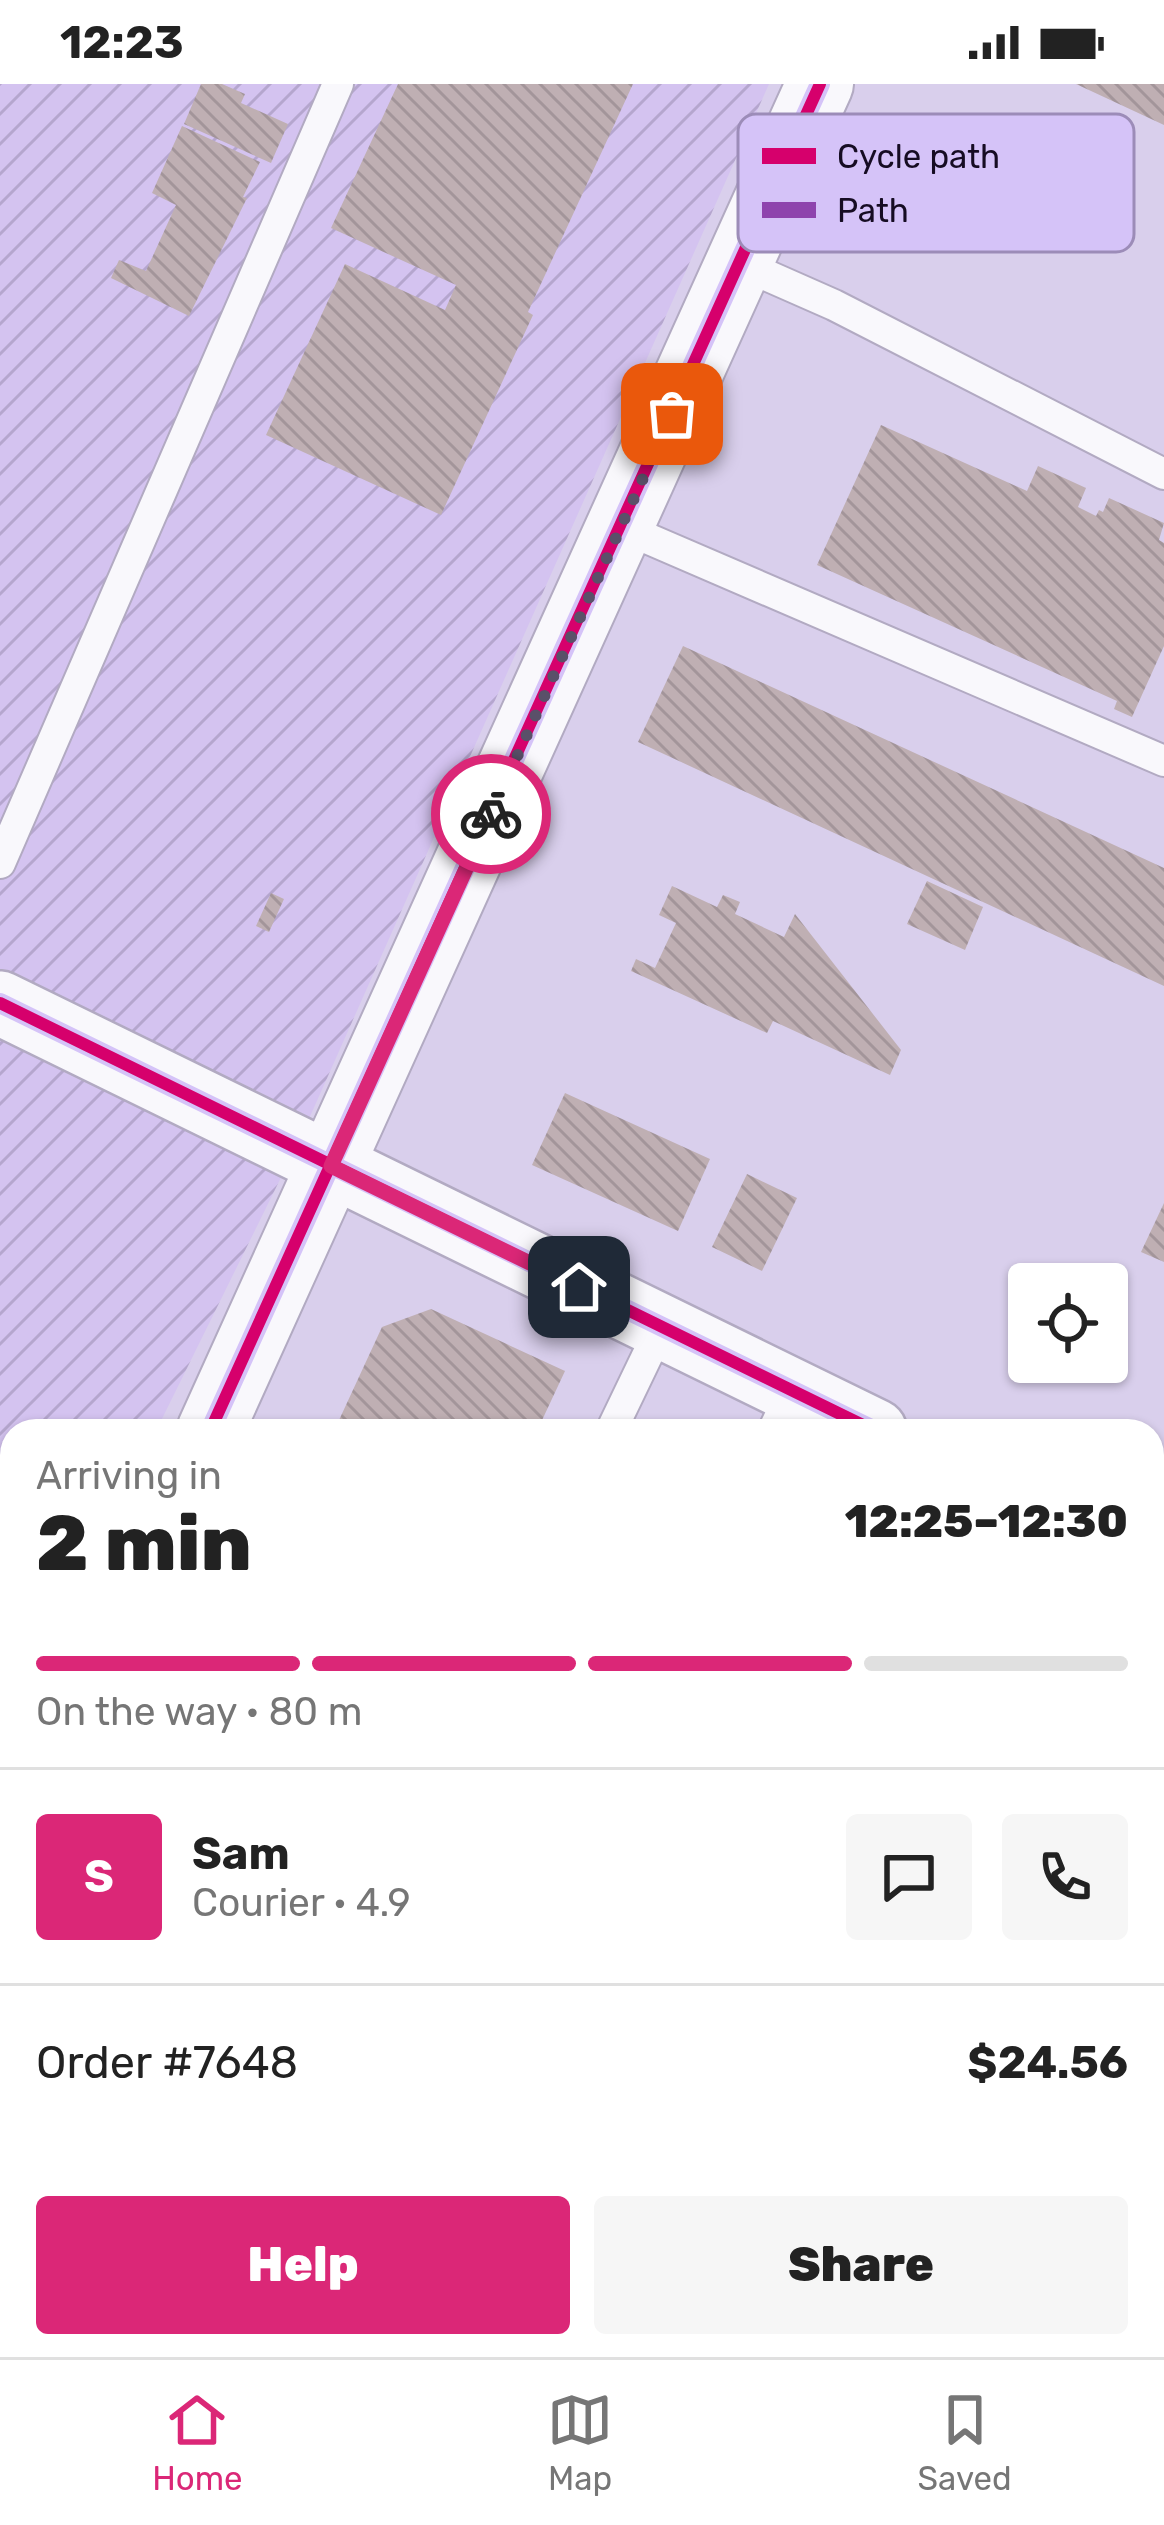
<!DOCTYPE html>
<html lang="en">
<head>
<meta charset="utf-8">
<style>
	:root { --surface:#fff; --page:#f6f6f6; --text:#222; --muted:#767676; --line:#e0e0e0; --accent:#db2777 }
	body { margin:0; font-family:Rubik,sans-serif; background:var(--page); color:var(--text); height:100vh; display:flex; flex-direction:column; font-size:45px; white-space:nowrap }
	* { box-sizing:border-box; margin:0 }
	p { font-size:39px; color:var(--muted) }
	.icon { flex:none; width:66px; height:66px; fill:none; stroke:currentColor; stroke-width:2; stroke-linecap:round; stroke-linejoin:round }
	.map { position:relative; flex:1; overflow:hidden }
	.details { position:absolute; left:0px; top:1335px; width:1164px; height:939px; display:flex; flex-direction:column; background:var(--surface); border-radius:36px 36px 0 0; box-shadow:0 3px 9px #0004 }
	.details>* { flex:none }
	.controls { position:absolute; left:1008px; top:1179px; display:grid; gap:24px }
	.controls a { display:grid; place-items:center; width:120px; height:120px; border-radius:12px; background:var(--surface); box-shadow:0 3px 9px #0004; font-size:60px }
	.pin { position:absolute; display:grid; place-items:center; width:102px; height:102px; color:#fff; margin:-51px; border-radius:24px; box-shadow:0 6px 18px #0006 }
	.courier { position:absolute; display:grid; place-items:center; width:120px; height:120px; margin:-60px; border:9px solid #db2777; border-radius:50%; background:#fff; color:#222; box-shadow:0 3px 15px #0007 }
	.summary em { font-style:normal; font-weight:800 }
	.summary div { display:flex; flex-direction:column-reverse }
	.summary { display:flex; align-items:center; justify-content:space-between; height:204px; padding:0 36px }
	h1 { font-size:78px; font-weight:800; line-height:90px }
	.bar { display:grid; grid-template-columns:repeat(4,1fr); gap:18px 12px; align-content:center; height:144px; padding:0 36px }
	.bar i { height:15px; border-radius:9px; background:var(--line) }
	.bar .current { background:var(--accent) }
	.bar p { grid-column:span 4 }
	.line { display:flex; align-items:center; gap:30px; padding:0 36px; border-top:3px solid var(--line) }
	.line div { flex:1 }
	.round { display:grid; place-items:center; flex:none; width:126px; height:126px; border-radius:12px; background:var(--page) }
	.button { display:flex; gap:24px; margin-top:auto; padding:24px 36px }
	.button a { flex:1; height:138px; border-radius:12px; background:var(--accent); color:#fff; font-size:48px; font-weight:800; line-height:138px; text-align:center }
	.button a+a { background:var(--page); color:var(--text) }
	.status { display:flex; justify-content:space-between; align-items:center; height:84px; padding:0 60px; background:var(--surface); direction:ltr }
	.status svg { height:33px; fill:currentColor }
	.menu { display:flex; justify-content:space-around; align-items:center; height:168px; border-top:3px solid var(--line); background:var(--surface); font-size:33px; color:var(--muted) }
	.menu a { display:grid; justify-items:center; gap:6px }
	.menu .current { color:var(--accent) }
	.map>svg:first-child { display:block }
	.industrial { fill:url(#industrial-furrows) }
	.building { fill:url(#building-back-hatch) }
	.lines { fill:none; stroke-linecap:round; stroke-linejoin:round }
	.lane-casing { stroke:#b2aac2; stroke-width:34 }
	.street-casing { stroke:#b2aac2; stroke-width:68 }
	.secondary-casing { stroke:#b2aac2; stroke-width:70 }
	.lane { stroke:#f9f8fc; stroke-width:30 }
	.street { stroke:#f9f8fc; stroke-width:63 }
	.secondary { stroke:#f9f8fc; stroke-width:66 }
	.quiet { stroke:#8e44ad; stroke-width:9; stroke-dasharray:18 9; stroke-linecap:butt }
	.cycleway-casing { stroke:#d5c3f8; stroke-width:20 }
	.cycleway { stroke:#d6006c; stroke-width:12 }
	.done { stroke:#5a5069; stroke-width:12; stroke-dasharray:0 21.6 }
	.route { stroke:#db2777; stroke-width:15 }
	.key { fill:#d5c3f8; stroke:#9c8cb8; stroke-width:3 }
	.key-label { font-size:33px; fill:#160c23 }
</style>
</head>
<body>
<div class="status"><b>12:23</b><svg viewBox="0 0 49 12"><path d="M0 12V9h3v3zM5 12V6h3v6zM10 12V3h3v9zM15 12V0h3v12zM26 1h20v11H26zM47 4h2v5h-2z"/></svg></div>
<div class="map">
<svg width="1164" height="2273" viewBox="0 0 1164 2273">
	<defs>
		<pattern id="industrial-furrows" width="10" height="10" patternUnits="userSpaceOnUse" patternTransform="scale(3)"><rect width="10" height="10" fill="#d4c3f0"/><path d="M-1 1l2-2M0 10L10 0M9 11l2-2" fill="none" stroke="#b5a6ce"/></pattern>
		<pattern id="building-back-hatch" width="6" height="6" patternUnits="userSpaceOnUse" patternTransform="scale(3)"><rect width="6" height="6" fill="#bfafb3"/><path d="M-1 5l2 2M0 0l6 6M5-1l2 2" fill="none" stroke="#a3959a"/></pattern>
	</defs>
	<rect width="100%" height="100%" fill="#d9cfec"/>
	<path class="industrial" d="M0 0H769L300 1055 156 1347H12V1638L0 1663Z"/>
	<path class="building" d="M201 0H222L245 10 241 19 288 40 271 79 184 40Z
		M398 0H633L528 228 533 231 441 431 266 351 345 180 445 226 456 201 331 144Z
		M1076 0H1164V41Z
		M182 42 260 78 243 113 247 114 189 232 111 194 119 176 146 187 176 121 152 109Z
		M881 341 1027 407 1038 382 1086 404 1078 423 1096 432 1099 426 1103 428 1109 414 1164 439 1159 456 1164 459V562L1132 633 1114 625 1117 617 817 481Z
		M683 562 1164 784V902L638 658Z
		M927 797 983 823 965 866 907 840Z
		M672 802 717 823 723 811 740 818 735 830 784 853 795 830 901 966 890 991 773 937 767 949 631 887 636 875 655 884 676 839 659 831Z
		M271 809 284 815 269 848 256 842Z
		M565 1009 710 1075 678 1147 532 1081Z
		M747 1090 797 1114 762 1187 712 1163Z
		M1164 1119V1178L1141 1168Z
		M431 1225 565 1287 537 1347H334L382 1243Z
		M12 2049V2262H117L112 2273H0V2075Z
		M453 2262H709L704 2273H448Z"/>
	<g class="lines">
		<g class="lane-casing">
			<path id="lane" d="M741 180 834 221 1164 390
				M621 443 1164 677
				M0 779 338 0
				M611 1347 661 1243
				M773 1347 792 1307
				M171 2273 176 2262
				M338 2273 343 2262"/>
		</g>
		<g class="street-casing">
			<path id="street" d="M0 919 875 1347"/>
		</g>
		<g class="secondary-casing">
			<path id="secondary" d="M210 1347 820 0
				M0 1810 12 1783"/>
		</g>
		<use href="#lane" class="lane"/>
		<use href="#street" class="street"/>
		<use href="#secondary" class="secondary"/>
		<path class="quiet" d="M1152 1554 1164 1528
			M823 2273 828 2262"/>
		<g class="cycleway-casing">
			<path id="cycleway" d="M0 919 875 1347
				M210 1347 820 0"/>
		</g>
		<use href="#cycleway" class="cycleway"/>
	</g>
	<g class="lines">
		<path class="done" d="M491 730 672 330"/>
		<path class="route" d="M491 730 331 1082 579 1203"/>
	</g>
	<rect x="738" y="30" width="396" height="138" rx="18" class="key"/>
	<rect x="762" y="64" width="54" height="16" fill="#d6006c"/>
	<rect x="762" y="118" width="54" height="16" fill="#8e44ad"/>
	<g class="key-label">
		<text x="837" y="84">Cycle path</text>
		<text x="837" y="138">Path</text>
	</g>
</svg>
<div class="controls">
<a><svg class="icon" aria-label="locate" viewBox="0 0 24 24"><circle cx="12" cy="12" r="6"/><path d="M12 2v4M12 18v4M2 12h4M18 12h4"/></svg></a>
</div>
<div class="pin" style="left:672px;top:330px;background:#ea580c"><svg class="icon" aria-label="bag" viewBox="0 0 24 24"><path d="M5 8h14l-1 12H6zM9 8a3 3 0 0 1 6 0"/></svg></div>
<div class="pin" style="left:579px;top:1203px;background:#1f2937"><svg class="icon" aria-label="home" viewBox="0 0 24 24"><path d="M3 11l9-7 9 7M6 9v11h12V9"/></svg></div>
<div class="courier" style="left:491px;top:730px"><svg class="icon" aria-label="bike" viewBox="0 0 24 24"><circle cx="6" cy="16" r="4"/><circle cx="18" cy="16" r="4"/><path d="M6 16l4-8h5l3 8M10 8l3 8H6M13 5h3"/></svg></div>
<section class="details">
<div class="summary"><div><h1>2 min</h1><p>Arriving in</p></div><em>12:25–12:30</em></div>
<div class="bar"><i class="current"></i><i class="current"></i><i class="current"></i><i></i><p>On the way · 80 m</p></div>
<div class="line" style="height:216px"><b class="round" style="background:var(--accent);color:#fff">S</b><div><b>Sam</b><p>Courier · 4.9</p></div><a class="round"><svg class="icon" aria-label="chat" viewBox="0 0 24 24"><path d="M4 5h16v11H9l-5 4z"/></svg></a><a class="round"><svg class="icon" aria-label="phone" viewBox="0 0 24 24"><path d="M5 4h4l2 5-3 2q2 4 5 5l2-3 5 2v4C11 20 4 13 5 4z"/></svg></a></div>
<div class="line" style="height:156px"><div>Order #7648</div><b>$24.56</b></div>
<div class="button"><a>Help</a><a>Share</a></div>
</section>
</div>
<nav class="menu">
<a class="current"><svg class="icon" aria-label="home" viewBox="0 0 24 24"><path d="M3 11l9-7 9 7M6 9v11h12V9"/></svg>Home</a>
<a><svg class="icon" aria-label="map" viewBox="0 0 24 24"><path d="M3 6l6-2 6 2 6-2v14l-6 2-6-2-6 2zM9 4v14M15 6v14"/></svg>Map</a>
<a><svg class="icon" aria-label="saved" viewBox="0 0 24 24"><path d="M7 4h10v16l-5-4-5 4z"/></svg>Saved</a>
</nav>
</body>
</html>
